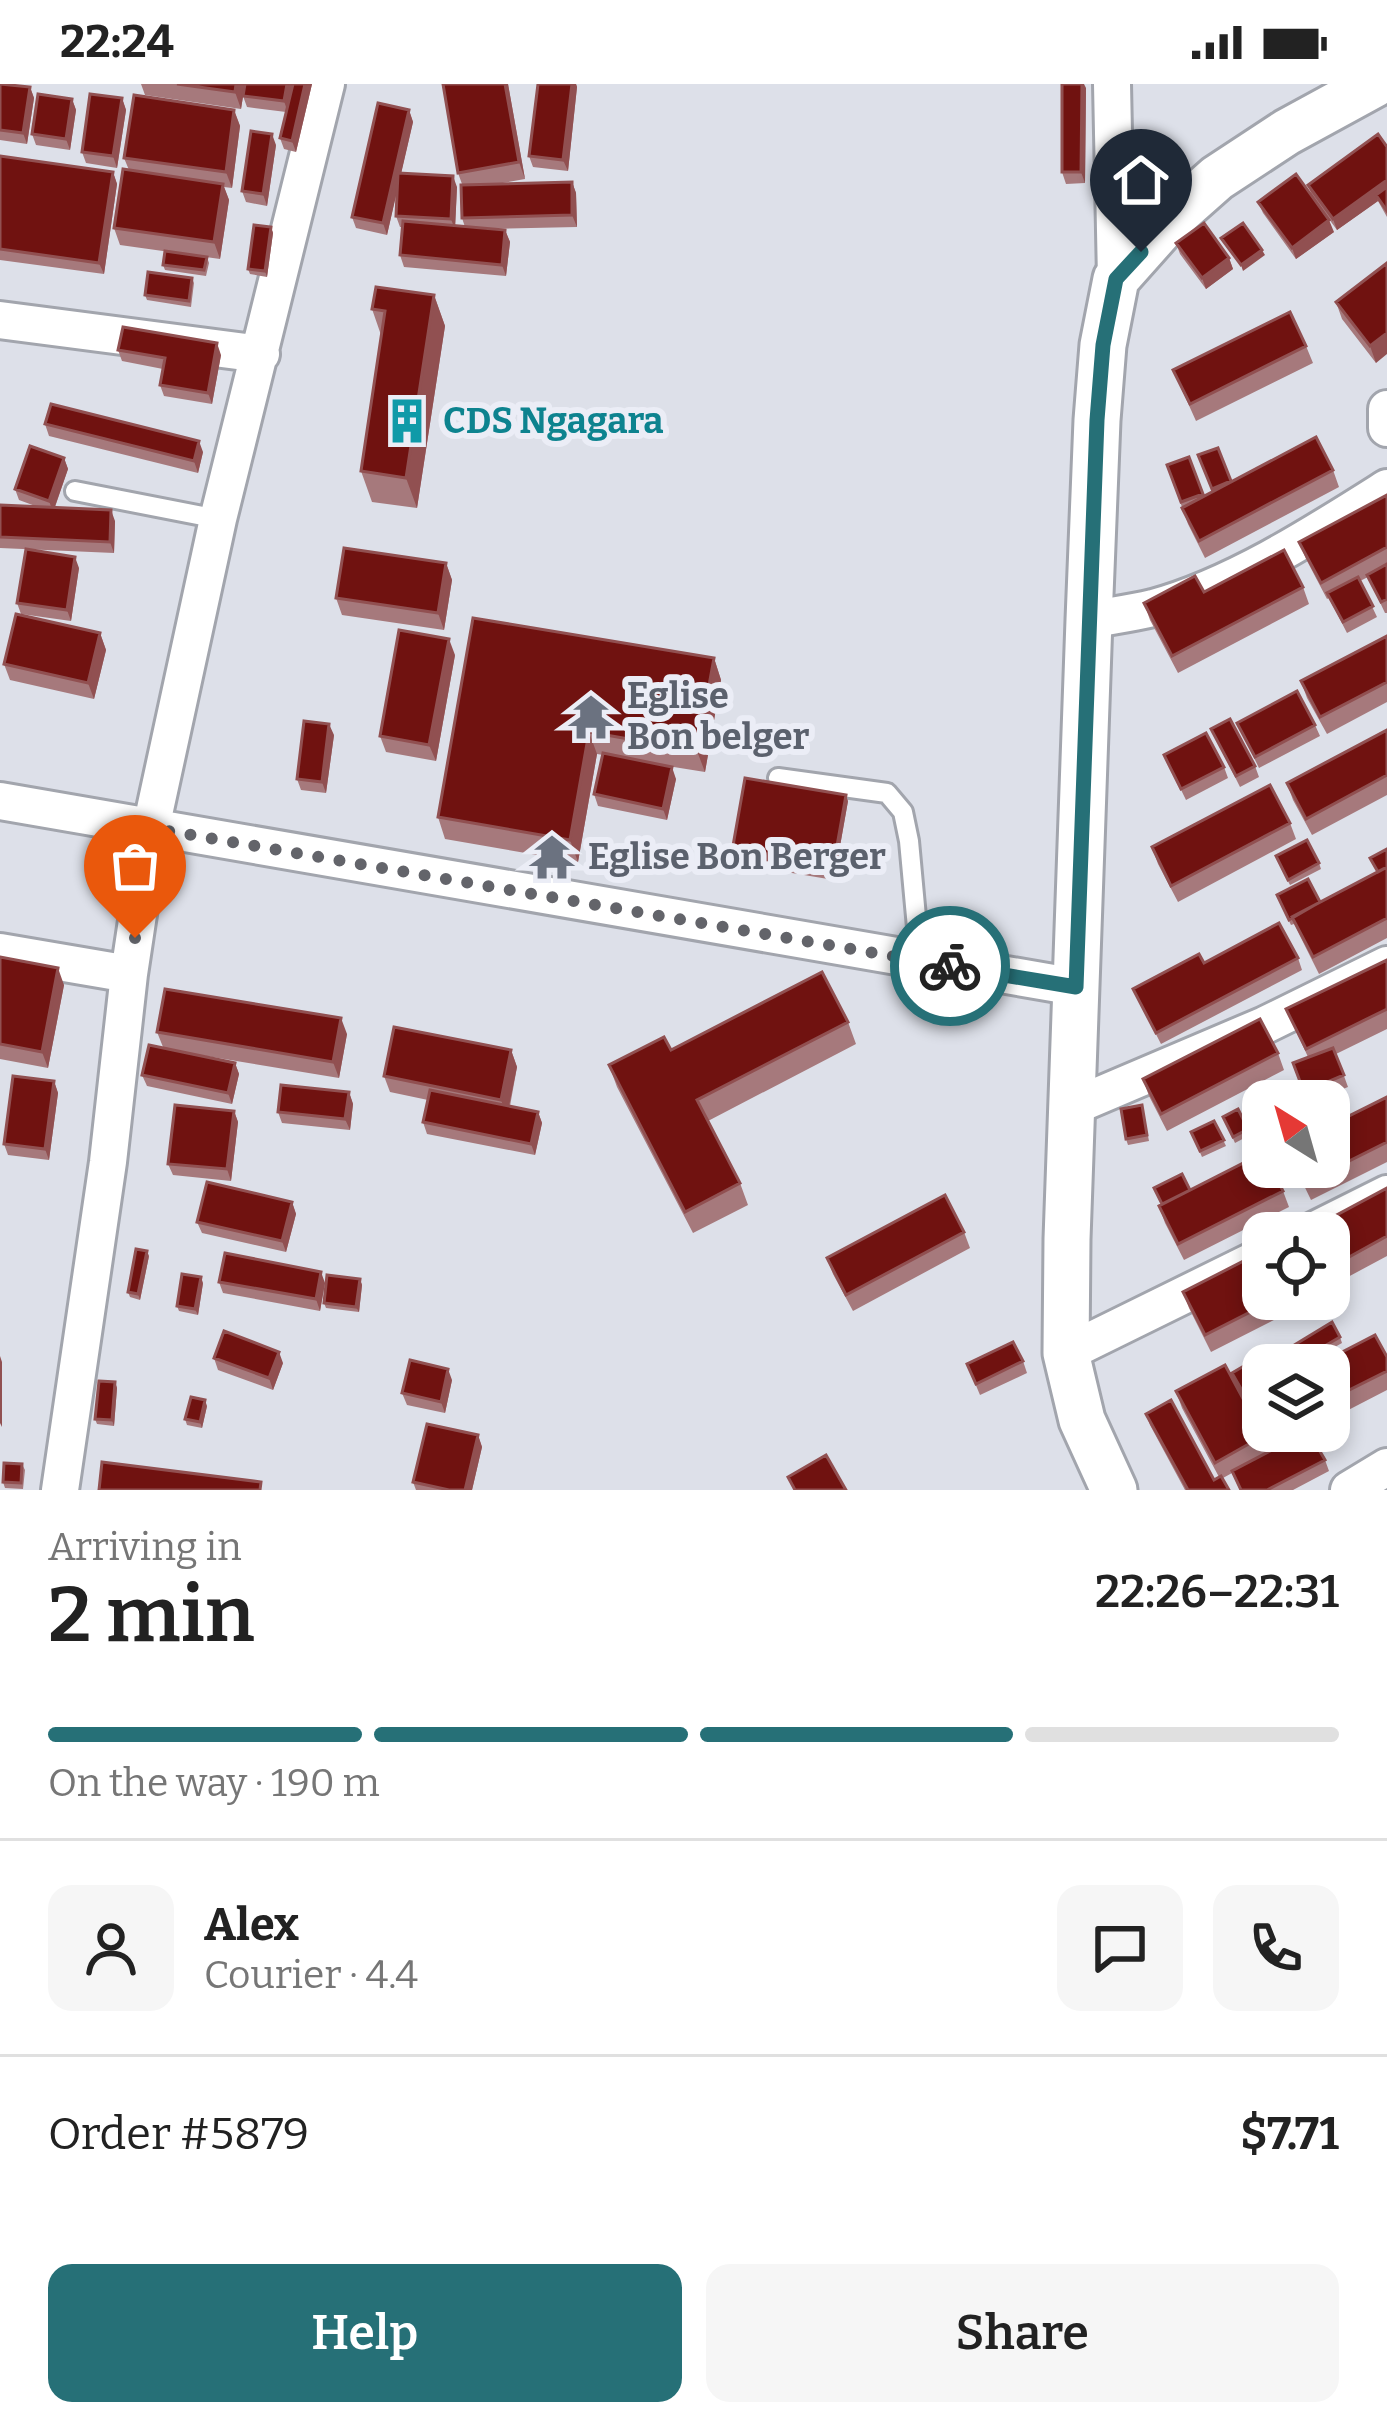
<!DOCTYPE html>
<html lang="en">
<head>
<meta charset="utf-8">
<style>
	:root { --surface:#fff; --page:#f6f6f6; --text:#222; --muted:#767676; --line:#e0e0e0; --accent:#267077 }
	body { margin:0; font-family:Bitter,serif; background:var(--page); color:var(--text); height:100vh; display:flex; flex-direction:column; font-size:45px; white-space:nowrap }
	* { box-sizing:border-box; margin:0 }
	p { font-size:39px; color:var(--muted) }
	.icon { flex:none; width:66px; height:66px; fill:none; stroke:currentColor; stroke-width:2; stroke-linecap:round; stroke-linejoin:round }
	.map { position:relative; height:1406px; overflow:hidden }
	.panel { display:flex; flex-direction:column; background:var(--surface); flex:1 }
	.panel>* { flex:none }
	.needle { width:78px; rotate:323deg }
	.controls { position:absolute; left:1242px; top:996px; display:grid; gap:24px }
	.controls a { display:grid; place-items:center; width:108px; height:108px; border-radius:24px; background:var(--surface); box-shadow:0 6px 18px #0003; font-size:60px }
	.pin { position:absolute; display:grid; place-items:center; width:102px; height:102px; color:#fff; margin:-123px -51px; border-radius:50% 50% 50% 0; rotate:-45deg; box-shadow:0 0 12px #0007 }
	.pin .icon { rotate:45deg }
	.courier { position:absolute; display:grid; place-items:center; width:120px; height:120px; margin:-60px; border:9px solid #267077; border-radius:50%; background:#fff; color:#222; box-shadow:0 3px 15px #0007 }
	.overview em { font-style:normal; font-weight:600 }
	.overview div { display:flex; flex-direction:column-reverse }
	.overview { display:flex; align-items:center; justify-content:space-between; height:204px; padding:0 48px }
	h1 { font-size:78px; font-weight:600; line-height:90px }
	.bar { display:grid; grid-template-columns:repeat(4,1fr); gap:18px 12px; align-content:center; height:144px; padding:0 48px }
	.bar i { height:15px; border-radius:9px; background:var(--line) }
	.bar .on { background:var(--accent) }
	.bar p { grid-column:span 4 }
	.line { display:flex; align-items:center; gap:30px; padding:0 48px; border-top:3px solid var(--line) }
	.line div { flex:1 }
	.round { display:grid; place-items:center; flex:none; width:126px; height:126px; border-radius:24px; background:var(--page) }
	.primary-button { display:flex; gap:24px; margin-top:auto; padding:24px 48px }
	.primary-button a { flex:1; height:138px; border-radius:24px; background:var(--accent); color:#fff; font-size:48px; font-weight:600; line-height:138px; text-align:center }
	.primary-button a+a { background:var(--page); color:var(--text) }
	.status { display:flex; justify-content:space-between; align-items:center; height:84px; padding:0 60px; background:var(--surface); direction:ltr }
	.status svg { height:33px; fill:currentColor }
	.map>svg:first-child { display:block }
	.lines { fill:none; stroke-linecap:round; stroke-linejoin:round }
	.service-casing { stroke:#a2a5ad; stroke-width:24 }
	.minor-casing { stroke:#a2a5ad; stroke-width:42 }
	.tertiary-casing { stroke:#a2a5ad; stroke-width:51 }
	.service { stroke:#fff; stroke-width:18 }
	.minor { stroke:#fff; stroke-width:36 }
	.tertiary { stroke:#fff; stroke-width:45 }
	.wall { fill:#a6797c }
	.shaded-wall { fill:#915051 }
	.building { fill:#701210; stroke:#915051; stroke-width:3 }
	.done { stroke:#63646a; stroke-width:12; stroke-dasharray:0 21.6 }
	.route { stroke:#267077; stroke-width:15 }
	.labels { text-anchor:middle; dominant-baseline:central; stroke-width:12; stroke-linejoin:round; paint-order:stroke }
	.culture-label { font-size:36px; font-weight:bold; fill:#0d838f; stroke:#ebedf6; text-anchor:start }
	.worship-label { font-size:36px; font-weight:bold; fill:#5b616d; stroke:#ebedf6; text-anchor:start }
</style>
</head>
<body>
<div class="status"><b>22:24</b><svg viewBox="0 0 49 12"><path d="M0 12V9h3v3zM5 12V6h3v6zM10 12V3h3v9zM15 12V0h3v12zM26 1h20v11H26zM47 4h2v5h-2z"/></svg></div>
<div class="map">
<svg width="1387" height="1406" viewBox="0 0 1387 1406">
	<rect width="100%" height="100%" fill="#dde0e9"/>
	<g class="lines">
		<g class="service-casing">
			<path id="service" d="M75 407 218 435
				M778 694 887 709 903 728 909 757 920 876"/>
		</g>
		<g class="minor-casing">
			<path id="minor" d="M1112 0 1116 195
				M0 236 261 270
				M1387 325V344
				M1089 536C1110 532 1132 529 1153 524 1234 502 1316 449 1387 404
				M0 717 1076 903
				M0 868 129 890
				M1072 1023 1265 941 1387 881
				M1309 1149 1387 1110
				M1066 1269 1263 1172
				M60 1406 108 1078 129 890 151 744 218 435 326 0
				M1349 1406 1387 1383"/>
		</g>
		<g class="tertiary-casing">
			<path id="tertiary" d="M1114 1406 1082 1336 1066 1269 1067 1155 1089 536 1097 336 1103 261 1116 195 1165 140 1217 94 1287 48 1375 0"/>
		</g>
		<use href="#service" class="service"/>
		<use href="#minor" class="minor"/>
		<use href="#tertiary" class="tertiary"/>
	</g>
	<path class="wall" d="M0 0 30 3 34 14 27 60 0 56Z
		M141 0H245L241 25 145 11Z
		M293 0H312L296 68 284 65 280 54 286 28 247 23 243 12Z
		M508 0 525 95 497 100 572 98 576 109 577 143 488 145 505 146 510 158 506 192 404 183 400 171 403 143H400L396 132 397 106 387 151 356 144 352 133 409 26 413 38 401 89 457 103 455 142 465 143 462 134V100L458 89Z
		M538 0H576L577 3 568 87 533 83 529 72Z
		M1086 4 1085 99 1066 100 1062 88Z
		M122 14 126 26 117 84 86 79 82 68Z
		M72 15 76 26 70 66 36 61 32 50Z
		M234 26 240 42 232 104 224 103 229 116 220 175 120 161 114 144 129 86 124 74Z
		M276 61 267 122 246 118 242 107Z
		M1387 63V133L1378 117 1337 146 1312 112 1308 101Z
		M0 72 113 88 117 100 104 190 0 176Z
		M1258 118 1334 148 1296 175 1263 129Z
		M271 143 273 149 267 193 250 190 248 185Z
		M1176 159 1229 174 1233 185 1206 205 1180 170Z
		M207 173 209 179 206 192 165 186 163 181Z
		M1387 179 1376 279 1342 235 1336 218Z
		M192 194 194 199 191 223 147 216 145 211Z
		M434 211 445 242 417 424 372 418 361 387 381 251 372 225Z
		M1306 262 1313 279 1196 337 1173 286Z
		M118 266 221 271 212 320 164 312 160 301 163 285 122 277Z
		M45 340 203 368 198 389 49 352Z
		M1198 371 1231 398 1333 386 1339 403 1205 474 1188 440 1167 381 1189 373 1204 412 1213 408Z
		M64 374 68 385 55 423 115 437 114 469 0 464V421L38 423 19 416 15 405Z
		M1387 411V529H1385L1368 493 1360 497 1377 533 1347 549 1329 514 1327 515 1306 475 1299 458Z
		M446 479 452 496 444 546 342 531 336 514Z
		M79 484 71 537 21 530 17 519Z
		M1303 503 1309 520 1178 589 1150 536 1144 519 1204 508Z
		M100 549 106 566 94 615 10 596 4 580Z
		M1387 552V618L1327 650 1307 614 1301 597Z
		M455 571 436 677 386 668 380 652Z
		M714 574 721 596 705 688 655 680 676 695 667 736 598 722 594 710 603 671 597 670 578 778 445 755 438 733Z
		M1237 639 1315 641 1320 652 1259 684Z
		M1211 645 1255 682 1259 693 1240 703Z
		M1387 646V711L1312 751 1293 716 1287 699Z
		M334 651 326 709 301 706 297 695Z
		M1164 671 1224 683 1228 694 1186 716Z
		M848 717 834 796 733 779 731 773Z
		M1290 739 1296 755 1178 818 1158 780 1152 763Z
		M1387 765V854L1319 890 1294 840 1291 841 1279 817 1320 818 1377 788Z
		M1278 778 1319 779 1321 785 1290 801Z
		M0 873 64 901 48 984 0 975Z
		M1298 874 1302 886 1161 960 1133 905 1204 879Z
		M1387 876V945L1336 970 1348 1003 1313 1017H1307L1293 979 1308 973 1286 925Z
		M848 938 856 960 708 1037 740 1099 748 1121 693 1149 617 1003 609 981 671 966Z
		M157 948 347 950 339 994 200 971 235 979 239 990 232 1020 147 1002 142 991 163 963Z
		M511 966 517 983 510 1022 538 1028 542 1039 535 1071 427 1050 423 1038 428 1016 390 1008 384 992Z
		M1278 969 1284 986 1167 1047 1149 1012 1143 995Z
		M54 997 58 1009 49 1076 8 1071 4 1060Z
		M349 1008 353 1020 350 1046 282 1039 278 1028Z
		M1387 1013V1078L1311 1116 1295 1083H1329Z
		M1142 1021 1149 1057 1128 1061 1126 1055Z
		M234 1027 238 1038 231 1097 173 1091 168 1080Z
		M1223 1033 1248 1045 1250 1051 1235 1059Z
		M1214 1037 1226 1062 1202 1073 1191 1048Z
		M1387 1104V1172L1346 1194 1329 1163V1149H1323L1320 1140Z
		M1190 1106 1283 1107 1289 1123 1184 1176 1165 1139 1159 1122Z
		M292 1118 296 1130 286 1168 202 1149 197 1138Z
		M964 1148 970 1164 853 1227 833 1190 827 1174Z
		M149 1172 140 1216 130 1213 128 1208Z
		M360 1195 362 1201 359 1228 326 1224 324 1219Z
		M219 1198 325 1199 320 1227 223 1209Z
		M203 1199 198 1231 179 1227 177 1222Z
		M1183 1208 1263 1215H1315L1211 1268 1189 1224Z
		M1340 1253 1342 1259 1303 1281H1300L1291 1263Z
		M1387 1273V1306L1329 1336V1281Z
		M214 1274 283 1279 273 1306 218 1286Z
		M1023 1277 1027 1289 980 1311 967 1280Z
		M452 1296 445 1329 407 1321 402 1309Z
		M115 1298 117 1304 114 1342 97 1340 95 1335Z
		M1176 1307 1263 1352 1269 1367 1325 1376 1329 1387 1293 1406H1240L1232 1389 1223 1394 1229 1406H1185L1150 1341 1146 1330 1214 1396 1219 1393 1182 1324Z
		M207 1322 202 1344 187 1341 185 1335Z
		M1272 1347H1308L1279 1361Z
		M478 1351 482 1363 472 1406H416L413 1398Z
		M22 1380 25 1386 23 1405 5 1404 3 1398Z"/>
	<path class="shaded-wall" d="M236 0H245L241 25 235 8Z
		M287 0H293L288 29 284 17Z
		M305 0H312L296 68 292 57Z
		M505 0H508L525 95 519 78Z
		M572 0H576L577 3 568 87 563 76Z
		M1082 0H1084L1086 4 1085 99 1081 88Z
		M30 3 34 14 27 60 23 49Z
		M122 14 126 26 117 84 113 72Z
		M72 15 76 26 70 66 66 55Z
		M234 26 240 42 232 104 226 88Z
		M409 26 413 38 387 151 383 139Z
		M272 50 276 61 267 122 263 110Z
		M113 88 117 100 104 190 99 179Z
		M453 92 457 103 455 146 451 135Z
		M1387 96V110L1376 111 1378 117 1337 146 1333 135Z
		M572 98 576 109 577 143 572 131Z
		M223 100 229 116 220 175 214 158Z
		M1329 136 1334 148 1296 175 1292 164Z
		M271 143 273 149 267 193 265 187Z
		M505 146 510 158 506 192 502 181Z
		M1262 166 1265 171 1243 187 1241 181Z
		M1229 174 1233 185 1206 205 1202 194Z
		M434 211 445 242 417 424 406 394Z
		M1387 249V270L1376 279 1370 262Z
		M217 259 221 271 212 320 208 309Z
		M199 357 203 368 198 389 194 377Z
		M64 374 68 385 53 428 49 417Z
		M111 426 115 437 114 469 110 458Z
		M75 473 79 484 71 537 67 526Z
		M446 479 452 496 444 546 438 529Z
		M100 549 106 566 94 615 88 599Z
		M449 555 455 571 436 677 429 661Z
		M714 574 721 596 705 688 697 667Z
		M329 640 334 651 326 709 322 698Z
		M589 648 597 670 578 778 570 756Z
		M672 683 676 695 667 736 663 725Z
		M846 711 848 717 834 796 832 790Z
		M58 884 64 901 48 984 42 968Z
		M341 934 347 950 339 994 333 978Z
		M511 966 517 983 507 1032 501 1016Z
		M235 979 239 990 232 1020 228 1009Z
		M54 997 58 1009 49 1076 45 1065Z
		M349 1008 353 1020 350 1046 345 1035Z
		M234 1027 238 1038 231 1097 227 1085Z
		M538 1028 542 1039 535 1071 531 1060Z
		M292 1118 296 1130 286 1168 282 1157Z
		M147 1167 149 1172 140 1216 138 1210Z
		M321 1188 325 1199 320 1227 316 1215Z
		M201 1193 203 1199 198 1231 195 1225Z
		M360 1195 362 1201 359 1228 356 1223Z
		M279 1268 283 1279 273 1306 269 1294Z
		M0 1272 2 1278V1343L0 1339Z
		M448 1285 452 1296 445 1329 441 1318Z
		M115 1298 117 1304 114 1342 112 1336Z
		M205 1316 207 1322 202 1344 200 1338Z
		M478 1351 482 1363 472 1406H465Z"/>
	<path class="building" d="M0 0 30 3 23 49 0 46Z
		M177 0H236L235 8Z
		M245 0H287L284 17 243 12Z
		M293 0H305L292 57 280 54Z
		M443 0H505L519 78 458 89Z
		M538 0H572L563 76 529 72Z
		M1062 0H1082L1081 88H1062Z
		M38 10 72 15 66 55 32 50Z
		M90 10 122 14 113 72 82 68Z
		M134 11 234 26 226 88 124 74Z
		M378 19 409 26 383 139 352 133Z
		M251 47 272 50 263 110 242 107Z
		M1378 50 1387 63V96L1333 135 1308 101Z
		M0 72 113 88 99 179 0 165Z
		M123 85 223 100 214 158 114 144Z
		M398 89 453 92 451 135 396 132Z
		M1296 90 1329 136 1292 164 1258 118Z
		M572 98V131L462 134 461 101Z
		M1387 103V127L1376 111Z
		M403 137 505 146 502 181 400 171Z
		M1204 139 1229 174 1202 194 1176 159Z
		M1243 139 1262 166 1241 181 1221 154Z
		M254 141 271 143 265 187 248 185Z
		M165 167 207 173 204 186 163 181Z
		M1387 179V249L1370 262 1336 218Z
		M148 188 192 194 189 217 145 211Z
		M376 203 434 211 406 394 361 387 385 227 372 225Z
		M1290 228 1306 262 1190 320 1173 286Z
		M123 243 217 259 208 309 160 301 165 274 118 266Z
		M51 320 199 357 194 377 45 340Z
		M1316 353 1333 386 1199 457 1182 424Z
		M30 362 64 374 49 417 15 405Z
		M1218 364 1231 397 1212 405 1198 371Z
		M1189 373 1203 410 1181 418 1167 381Z
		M1387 411V463L1321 499 1299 458Z
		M0 421 111 426 110 458 0 453Z
		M344 464 446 479 438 529 336 514Z
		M26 465 75 473 67 526 17 519Z
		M1284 466 1303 503 1172 572 1144 519 1195 492 1204 508Z
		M1387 480V515L1381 518 1367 491Z
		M1358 493 1373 522 1343 538 1327 509Z
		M16 530 100 549 88 599 4 580Z
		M473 534 714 574 697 667 589 648 570 756 438 733Z
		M399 546 449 555 429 661 380 652Z
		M1387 552V598L1320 633 1301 597Z
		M1297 607 1315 641 1255 673 1237 639Z
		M1230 635 1255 682 1236 692 1211 645Z
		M304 637 329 640 322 698 297 695Z
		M1387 646V691L1306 735 1287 699Z
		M1206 649 1224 683 1181 705 1164 671Z
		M603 669 672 683 663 725 594 710Z
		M745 694 846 711 832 790 731 773Z
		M1270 701 1290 739 1171 802 1152 763Z
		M1307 756 1319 779 1288 796 1276 772Z
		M1387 765V783L1378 788 1370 774Z
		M1387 783V834L1313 873 1292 833Z
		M1308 795 1320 818 1289 836 1277 811Z
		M1279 839 1298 874 1156 949 1133 905 1199 870 1204 879Z
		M0 873 58 884 42 968 0 960Z
		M1387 876V925L1306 965 1286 925Z
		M822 888 848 938 697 1016 740 1099 685 1128 609 981 664 953 671 966Z
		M165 905 341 934 333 978 157 948Z
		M1260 935 1278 969 1161 1030 1143 995Z
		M394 943 511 966 501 1016 384 992Z
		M149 961 235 979 228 1009 142 991Z
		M1333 964 1344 991 1304 1008 1293 979Z
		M13 992 54 997 45 1065 4 1060Z
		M281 1001 349 1008 345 1035 278 1028Z
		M430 1006 538 1028 531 1060 423 1038Z
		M1387 1013V1058L1305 1099 1297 1083H1329V1042Z
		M175 1021 234 1027 227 1085 168 1080Z
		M1142 1021 1147 1051 1126 1055 1121 1025Z
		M1238 1025 1248 1045 1233 1053 1223 1033Z
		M1214 1037 1224 1056 1200 1067 1191 1048Z
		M1263 1069V1083H1271L1283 1107 1178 1160 1159 1122Z
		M1182 1090 1190 1106 1162 1120 1154 1104Z
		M207 1098 292 1118 282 1157 197 1138Z
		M1387 1104V1152L1340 1178 1329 1158V1149H1324L1320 1140Z
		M945 1111 964 1148 846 1211 827 1174Z
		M136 1165 147 1167 138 1210 128 1208Z
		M1263 1167V1215H1276L1205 1251 1183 1208Z
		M225 1169 321 1188 316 1215 219 1198Z
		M182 1190 201 1193 195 1225 177 1222Z
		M327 1191 360 1195 356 1223 324 1219Z
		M1332 1238 1340 1253 1299 1277 1291 1263Z
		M224 1247 279 1268 269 1294 214 1274Z
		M1375 1251 1387 1273V1287L1329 1316V1281H1317Z
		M1013 1258 1023 1277 976 1300 967 1280Z
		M410 1276 448 1285 441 1318 402 1309Z
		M1249 1279 1263 1302V1308L1256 1312 1259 1319 1252 1324 1232 1289Z
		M1225 1281 1263 1352 1215 1379 1176 1307Z
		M99 1297 115 1298 112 1336 95 1335Z
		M1263 1308V1325L1256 1312Z
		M191 1313 205 1316 200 1338 185 1335Z
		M1171 1316 1214 1396 1221 1392 1229 1406H1188L1146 1330Z
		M427 1340 478 1351 465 1406H449L413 1398Z
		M1308 1347 1325 1376 1267 1406H1241L1232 1387Z
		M826 1371 846 1406H795L788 1393Z
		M102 1378 261 1398 260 1406H99Z
		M4 1379 22 1380 21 1399 3 1398Z"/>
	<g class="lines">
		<path class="done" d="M135 854 151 744 950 882"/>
		<path class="route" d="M950 882 1076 903 1097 336 1103 261 1116 195 1141 168"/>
	</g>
	<defs>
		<g id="building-bare" transform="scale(3.6)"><path d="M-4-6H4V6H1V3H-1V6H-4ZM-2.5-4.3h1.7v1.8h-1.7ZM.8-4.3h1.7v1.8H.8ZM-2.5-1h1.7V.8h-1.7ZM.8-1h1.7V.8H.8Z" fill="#0f9aa8" stroke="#ebedf6" stroke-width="2.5" paint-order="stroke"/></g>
		<g id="temple-bare" transform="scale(3.6)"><path d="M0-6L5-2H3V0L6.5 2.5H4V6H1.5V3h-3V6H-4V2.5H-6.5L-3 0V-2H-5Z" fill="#6b7280" stroke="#ebedf6" stroke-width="2.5" paint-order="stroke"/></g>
	</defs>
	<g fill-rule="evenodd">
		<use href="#building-bare" x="407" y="337"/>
		<use href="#temple-bare" x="591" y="633"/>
		<use href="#temple-bare" x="552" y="773"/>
	</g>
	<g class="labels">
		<g class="culture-label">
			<text x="443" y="337">CDS Ngagara</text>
		</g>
		<g class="worship-label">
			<text x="627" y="612">Eglise<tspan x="627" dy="41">Bon belger</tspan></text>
			<text x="588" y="773">Eglise Bon Berger</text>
		</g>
	</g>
</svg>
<div class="controls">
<a><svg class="needle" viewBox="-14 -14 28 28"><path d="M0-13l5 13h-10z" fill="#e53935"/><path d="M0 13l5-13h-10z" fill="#767676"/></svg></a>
<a><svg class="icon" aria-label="locate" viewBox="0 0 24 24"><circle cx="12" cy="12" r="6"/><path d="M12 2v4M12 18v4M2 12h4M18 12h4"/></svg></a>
<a><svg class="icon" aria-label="layers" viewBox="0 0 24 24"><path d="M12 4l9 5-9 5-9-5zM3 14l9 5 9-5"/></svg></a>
</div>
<div class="pin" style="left:135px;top:854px;background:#ea580c"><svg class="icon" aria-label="bag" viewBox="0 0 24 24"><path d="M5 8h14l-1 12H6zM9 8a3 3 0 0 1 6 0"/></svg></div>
<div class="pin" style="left:1141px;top:168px;background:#1f2937"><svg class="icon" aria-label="home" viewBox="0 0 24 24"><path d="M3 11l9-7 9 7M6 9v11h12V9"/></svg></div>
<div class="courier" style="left:950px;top:882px"><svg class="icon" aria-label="bike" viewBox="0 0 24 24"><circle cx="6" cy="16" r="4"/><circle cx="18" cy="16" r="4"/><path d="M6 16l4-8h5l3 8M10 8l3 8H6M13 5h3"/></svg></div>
</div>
<section class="panel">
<div class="overview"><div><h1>2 min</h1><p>Arriving in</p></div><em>22:26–22:31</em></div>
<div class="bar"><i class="on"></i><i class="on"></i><i class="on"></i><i></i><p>On the way · 190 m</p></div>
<div class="line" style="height:216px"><a class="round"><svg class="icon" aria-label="person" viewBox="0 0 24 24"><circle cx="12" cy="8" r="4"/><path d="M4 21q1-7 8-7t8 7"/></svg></a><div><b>Alex</b><p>Courier · 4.4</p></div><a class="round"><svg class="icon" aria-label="chat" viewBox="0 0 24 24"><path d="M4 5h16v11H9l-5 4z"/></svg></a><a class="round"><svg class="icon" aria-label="phone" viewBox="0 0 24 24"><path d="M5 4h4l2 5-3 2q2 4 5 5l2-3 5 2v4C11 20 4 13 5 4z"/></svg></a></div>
<div class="line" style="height:156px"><div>Order #5879</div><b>$7.71</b></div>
<div class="primary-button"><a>Help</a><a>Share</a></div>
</section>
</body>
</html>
